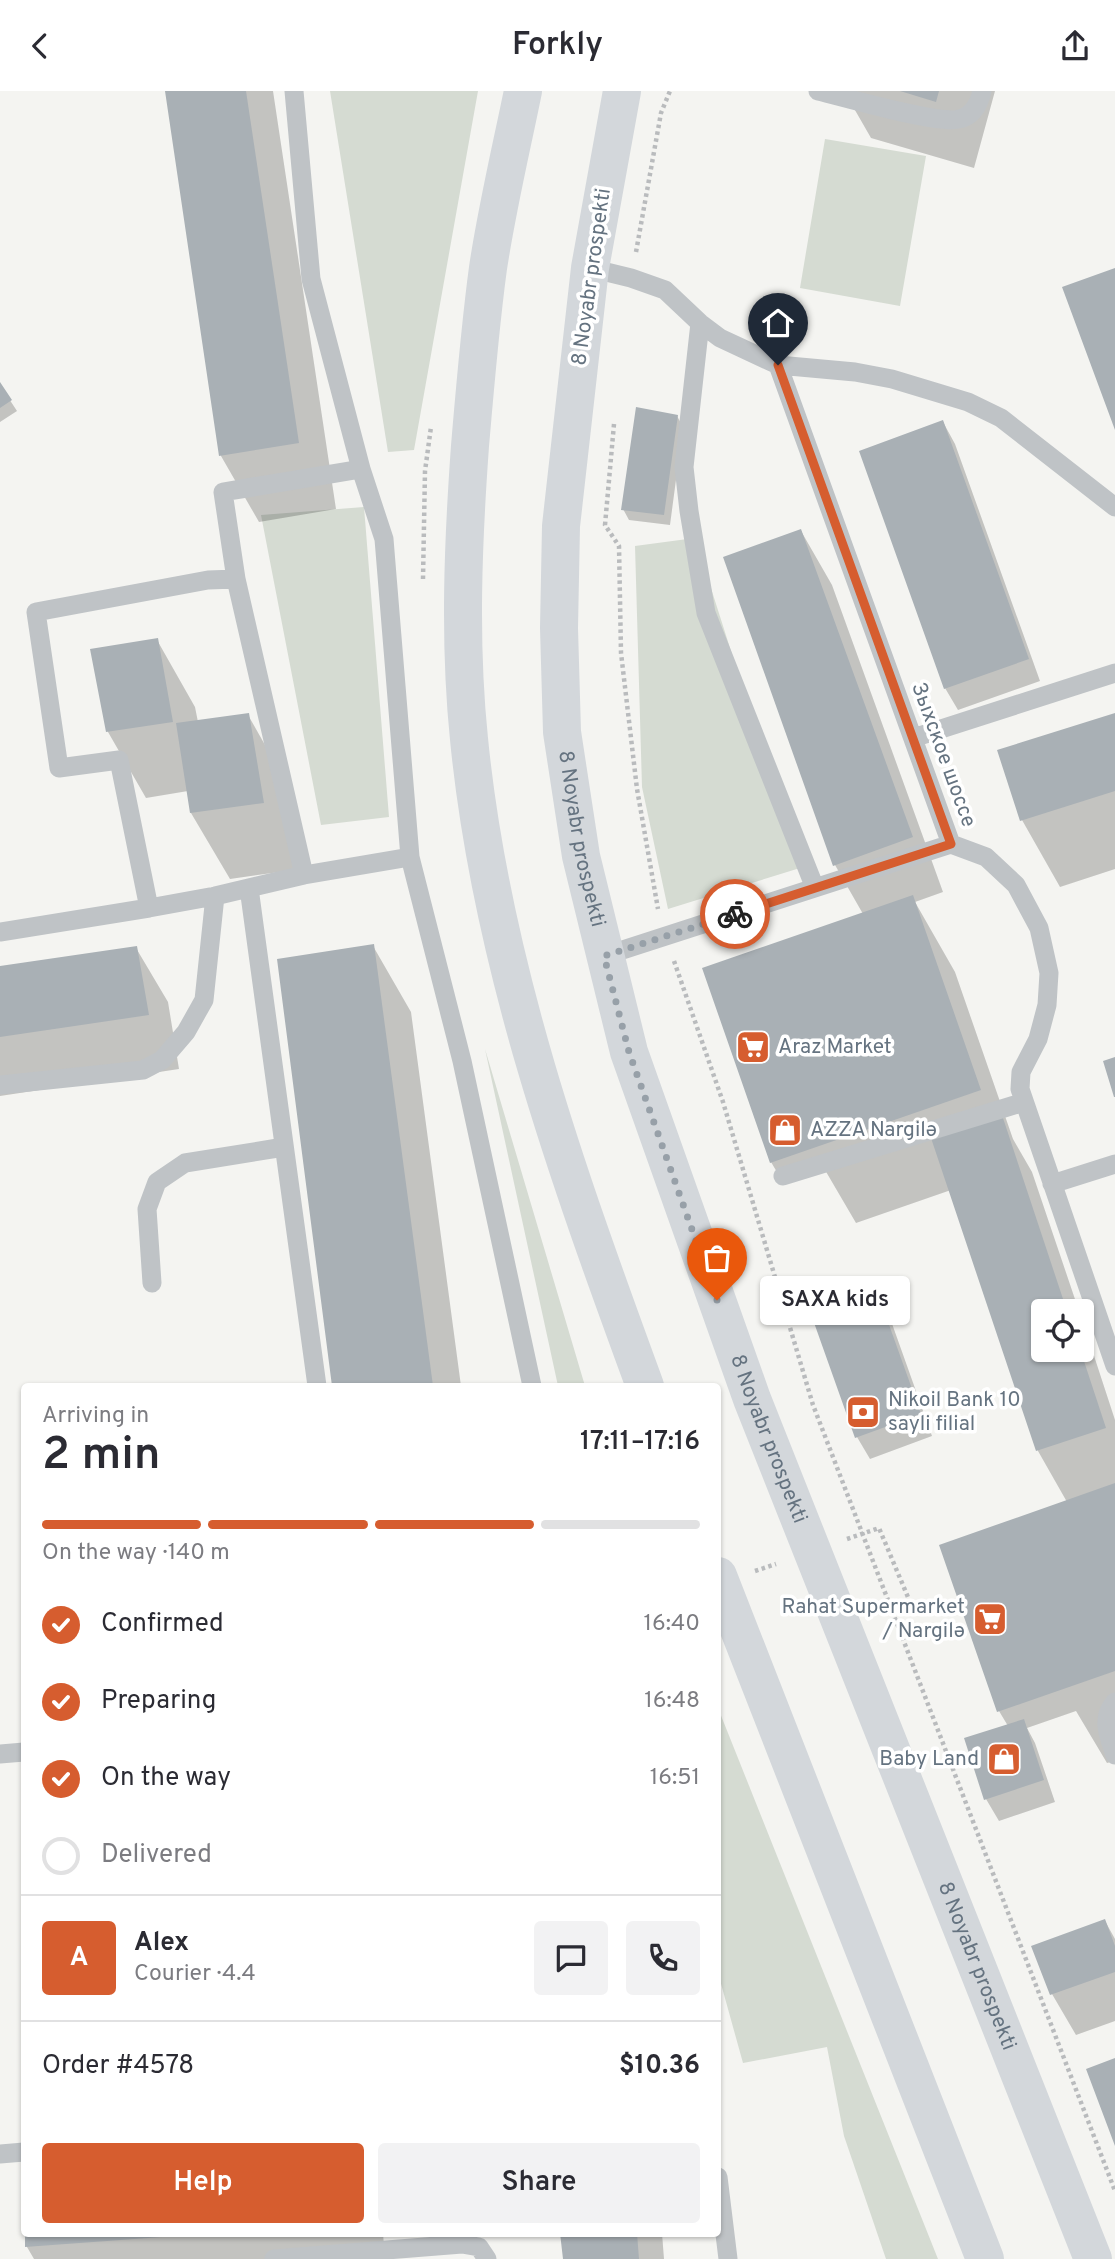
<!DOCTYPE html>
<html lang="en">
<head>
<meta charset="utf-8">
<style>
	:root { --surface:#fff; --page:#f2f2f3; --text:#2b2b33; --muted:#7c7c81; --line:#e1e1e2; --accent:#d65d2f }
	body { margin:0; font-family:Overpass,sans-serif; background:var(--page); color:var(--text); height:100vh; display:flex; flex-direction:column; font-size:26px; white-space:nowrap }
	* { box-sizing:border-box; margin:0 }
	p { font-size:23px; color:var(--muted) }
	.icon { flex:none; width:38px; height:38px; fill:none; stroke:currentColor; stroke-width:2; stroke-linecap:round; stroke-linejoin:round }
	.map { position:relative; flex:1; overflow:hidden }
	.drawer { position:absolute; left:21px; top:1292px; width:700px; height:854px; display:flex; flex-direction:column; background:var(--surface); border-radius:7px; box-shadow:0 2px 5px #0004 }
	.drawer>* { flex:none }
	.fabs { position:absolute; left:1031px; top:1208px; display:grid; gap:14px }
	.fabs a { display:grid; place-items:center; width:63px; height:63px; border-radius:7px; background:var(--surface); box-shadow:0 2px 5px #0004; font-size:35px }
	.pin { position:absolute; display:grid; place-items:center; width:60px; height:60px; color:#fff; margin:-72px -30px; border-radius:50% 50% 50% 0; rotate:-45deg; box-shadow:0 0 7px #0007 }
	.pin .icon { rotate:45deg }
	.courier { position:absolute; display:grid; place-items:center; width:70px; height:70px; margin:-35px; border:5px solid #d65d2f; border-radius:50%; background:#fff; color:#222; box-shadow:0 2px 9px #0007 }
	.bubble { position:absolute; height:49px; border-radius:7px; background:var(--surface); box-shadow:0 2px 5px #0004; font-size:23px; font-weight:600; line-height:49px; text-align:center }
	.head em { font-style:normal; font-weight:600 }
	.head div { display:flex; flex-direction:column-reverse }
	.head { display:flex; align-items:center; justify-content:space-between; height:119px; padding:0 21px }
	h1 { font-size:46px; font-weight:600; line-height:52px }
	.bar { display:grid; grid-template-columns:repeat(4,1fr); gap:10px 7px; align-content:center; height:84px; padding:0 21px }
	.bar i { height:9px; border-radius:5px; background:var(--line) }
	.bar .selected { background:var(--accent) }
	.bar p { grid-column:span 4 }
	.line { display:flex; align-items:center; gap:18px; padding:0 21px; border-top:2px solid var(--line) }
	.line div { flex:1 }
	.round { display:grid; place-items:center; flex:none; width:74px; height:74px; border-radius:7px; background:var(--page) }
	ol { padding:0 21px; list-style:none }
	li { display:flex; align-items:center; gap:21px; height:77px }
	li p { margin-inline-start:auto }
	li .icon { padding:7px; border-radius:50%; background:var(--accent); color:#fff; stroke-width:4 }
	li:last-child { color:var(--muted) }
	li i { width:38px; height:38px; border:4px solid var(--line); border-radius:50% }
	.cta { display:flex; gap:14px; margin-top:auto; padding:14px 21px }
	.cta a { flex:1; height:80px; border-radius:7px; background:var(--accent); color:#fff; font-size:28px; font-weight:600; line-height:80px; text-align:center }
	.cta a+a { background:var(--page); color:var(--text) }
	header { display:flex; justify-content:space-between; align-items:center; height:91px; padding:0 21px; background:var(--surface); font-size:32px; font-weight:600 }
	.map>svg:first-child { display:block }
	.green { fill:#d5dbd2 }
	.shadow { fill:#0003 }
	.building { fill:#a9b0b5 }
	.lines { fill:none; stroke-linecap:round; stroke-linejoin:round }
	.path { stroke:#b9bbbd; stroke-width:4.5; stroke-dasharray:3.5 3.5; stroke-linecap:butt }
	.lane { stroke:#bfc3c6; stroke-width:19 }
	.highway { stroke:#d3d7db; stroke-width:38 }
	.done { stroke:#97a0a8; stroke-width:7; stroke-dasharray:0 12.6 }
	.route { stroke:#d65d2f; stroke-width:9 }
	.labels { text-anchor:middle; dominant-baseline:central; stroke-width:7; stroke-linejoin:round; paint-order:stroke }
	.street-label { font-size:21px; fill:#657380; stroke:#fff }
	.poi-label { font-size:21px; fill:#657380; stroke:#fff; text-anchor:start }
</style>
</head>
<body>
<header><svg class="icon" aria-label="back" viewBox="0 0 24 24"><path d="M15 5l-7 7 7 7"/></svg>Forkly<svg class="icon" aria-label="share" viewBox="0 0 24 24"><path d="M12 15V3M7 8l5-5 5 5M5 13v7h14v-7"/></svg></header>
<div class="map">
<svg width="1115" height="2168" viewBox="0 0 1115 2168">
	<rect width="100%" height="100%" fill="#f4f4f1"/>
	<path class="green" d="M330 0H478L414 359 388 361Z
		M825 48 926 65 900 215 800 197Z
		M364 416 389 726 321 734 261 424Z
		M695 447 800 777 668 818 642 696 635 455Z
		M485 958 585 1295H558Z
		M718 1617 938 2168H886L844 2045 827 1956 743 1972 718 1882Z"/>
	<path class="shadow" d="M167 0H273L336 418 259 431 221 365Z
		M844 0H995L974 77 871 47Z
		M0 294 17 320 0 331Z
		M677 325 683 336 670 434 629 429 623 418Z
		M943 331 955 353 1040 590 958 619 945 597Z
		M801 440 832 494 943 801 915 811 955 881 1013 1048 1032 1081 1079 1220H1043V1258H1082V1228L1115 1329V1670L1107 1672 1076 1620 1027 1637 1035 1652 1055 1711 999 1730 986 1708 1008 1635 999 1620 1067 1411 1038 1360 951 1099 856 1132 825 1079 784 1093 771 1071 863 823 835 774Z
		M157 549 195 616 198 631 248 624 286 691 301 778 230 788 191 722 188 700 146 707 108 641 92 559Z
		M1115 623V778L1060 796 1022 729 1000 660Z
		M373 855 411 921 461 1295H334Z
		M136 857 168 911 179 978 0 1005V877Z
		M877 1205 890 1227 932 1345 870 1368 857 1346Z
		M1105 1830 1115 1848V1930L1076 1944 1052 1903Z
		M26 2142H383L385 2168H34L27 2156Z
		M562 2142H662L664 2168H564Z"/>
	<path class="building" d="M165 0H246L299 352 219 365Z
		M900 0H939L936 11Z
		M1115 177V339L1062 196Z
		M0 291 12 309 0 317Z
		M636 316 678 324 664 424 621 419Z
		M943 329 1029 568 944 598 859 360Z
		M801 438 913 746 833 775 723 466Z
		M158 547 173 631 106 641 90 558Z
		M249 622 264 712 190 722 176 632Z
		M1115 622V700L1020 730 997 659Z
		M913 804 981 999 770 1072 702 877Z
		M374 853 433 1295H332L277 868Z
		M137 855 149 924 0 946V875Z
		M1115 966V1006H1114L1103 970Z
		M1002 1024 1067 1220H1043V1258H1080L1106 1337 1036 1360 931 1047Z
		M878 1203 921 1323 855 1347 812 1226Z
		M1115 1392V1580L997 1621 939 1454Z
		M1024 1628 1044 1689 984 1709 964 1647Z
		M1105 1828 1115 1855V1881L1050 1904 1031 1855Z
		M1115 1967V2055L1086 1978Z
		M25 2142H189V2144L25 2156Z
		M560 2142H637L639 2168H563Z"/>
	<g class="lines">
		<path class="path" d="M636 161 661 22 670 0
			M614 333 605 434 619 455 621 562 637 698 658 818
			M423 488 425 380 431 336
			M674 870 723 1011 813 1314 1115 2100
			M847 1448 879 1437 910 1511 901 1515
			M755 1480 776 1473"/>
		<path class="lane" d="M294 0 311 188 361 378 384 448 410 766 462 970 532 1295
			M818 0C844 6 939 34 959 28 973 25 979 13 982 0
			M590 177 631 187 665 199 700 232 720 247 778 274 855 281 892 288 968 311 1001 327 1115 416
			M700 232 684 376 689 420 706 522 815 797
			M778 274 951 753 986 766 1016 794 1039 837 1049 882 1047 914 1038 948 1021 981 1020 998 1115 1275
			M361 378 223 401 236 488 208 489 36 521 59 677 119 669 149 817 215 805 304 784 410 766
			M236 488 304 784
			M913 647 1115 582
			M249 797 317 1295
			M0 841 149 817
			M604 865 951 753
			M0 994 143 979 162 969 186 941 204 909 215 805
			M783 1085 1024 1011
			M1052 1093 1115 1073
			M152 1192 147 1118 157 1091 185 1072 284 1056
			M1115 1611C1100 1628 1109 1645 1115 1664
			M0 1663 24 1661
			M0 2063 24 2061
			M718 2086 728 2168
			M274 2168 462 2153 479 2156 487 2168"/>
		<g class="highway">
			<path d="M523 0C511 59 497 117 488 177 480 236 475 296 470 355 463 452 459 551 469 648 491 872 568 1085 645 1295"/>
			<path id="s1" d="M622 0 590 177 561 435 559 537 562 641 581 765 629 961 752 1308 1093 2168"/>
			<path d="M718 1485 985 2168"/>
		</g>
	</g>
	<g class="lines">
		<path class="done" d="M717 1209 629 961 604 865 735 823"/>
		<path class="route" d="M735 823 951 753 778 274"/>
	</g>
	<defs>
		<g id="supermarket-square" transform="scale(1.75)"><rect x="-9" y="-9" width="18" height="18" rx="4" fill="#d65d2f" stroke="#fff"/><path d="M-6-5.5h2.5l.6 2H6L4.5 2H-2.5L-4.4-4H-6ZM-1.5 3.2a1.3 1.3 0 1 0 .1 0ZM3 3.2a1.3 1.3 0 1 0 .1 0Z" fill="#fff"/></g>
		<g id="shop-square" transform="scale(1.75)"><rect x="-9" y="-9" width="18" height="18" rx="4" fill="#d65d2f" stroke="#fff"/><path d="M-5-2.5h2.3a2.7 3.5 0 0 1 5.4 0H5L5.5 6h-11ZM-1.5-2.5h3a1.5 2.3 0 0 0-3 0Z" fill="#fff"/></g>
		<g id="bank-square" transform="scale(1.75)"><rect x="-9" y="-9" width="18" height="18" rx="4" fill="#d65d2f" stroke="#fff"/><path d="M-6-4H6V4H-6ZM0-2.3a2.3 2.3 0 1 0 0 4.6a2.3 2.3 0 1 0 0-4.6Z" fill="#fff"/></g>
	</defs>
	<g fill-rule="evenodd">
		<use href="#supermarket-square" x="753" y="956"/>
		<use href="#shop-square" x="785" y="1039"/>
		<use href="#bank-square" x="863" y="1321"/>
		<use href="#supermarket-square" x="990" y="1528"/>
		<use href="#shop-square" x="1004" y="1668"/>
	</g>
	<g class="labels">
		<g class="street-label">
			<text transform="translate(592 186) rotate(-82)">8 Noyabr prospekti</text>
			<text transform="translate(943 664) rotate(70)">Зыхское шоссе</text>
			<text stroke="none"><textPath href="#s1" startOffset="754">8 Noyabr prospekti</textPath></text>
			<text stroke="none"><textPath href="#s1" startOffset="1384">8 Noyabr prospekti</textPath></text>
			<text stroke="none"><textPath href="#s1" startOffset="1951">8 Noyabr prospekti</textPath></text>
		</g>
		<g class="poi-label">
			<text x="778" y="956">Araz Market</text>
			<text x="810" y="1039">AZZA Nargilə</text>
			<text x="888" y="1309">Nikoil Bank 10<tspan x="888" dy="24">sayli filial</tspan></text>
			<text x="965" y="1516" text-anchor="end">Rahat Supermarket<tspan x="965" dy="24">/ Nargilə</tspan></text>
			<text x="979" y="1668" text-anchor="end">Baby Land</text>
		</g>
	</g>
</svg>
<div class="fabs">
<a><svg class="icon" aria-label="locate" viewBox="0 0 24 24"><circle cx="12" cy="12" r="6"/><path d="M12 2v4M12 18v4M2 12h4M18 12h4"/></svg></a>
</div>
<div class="pin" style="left:717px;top:1209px;background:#ea580c"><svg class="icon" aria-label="bag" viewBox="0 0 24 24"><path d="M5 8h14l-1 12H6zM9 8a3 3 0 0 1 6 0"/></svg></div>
<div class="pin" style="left:778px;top:274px;background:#1f2937"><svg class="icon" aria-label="home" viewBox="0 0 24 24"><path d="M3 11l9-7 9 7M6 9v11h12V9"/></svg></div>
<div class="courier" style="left:735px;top:823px"><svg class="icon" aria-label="bike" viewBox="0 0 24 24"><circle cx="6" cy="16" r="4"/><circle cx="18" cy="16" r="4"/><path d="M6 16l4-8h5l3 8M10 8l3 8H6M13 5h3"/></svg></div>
<div class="bubble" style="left:760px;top:1185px;width:150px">SAXA kids</div>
<section class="drawer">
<div class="head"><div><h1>2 min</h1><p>Arriving in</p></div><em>17:11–17:16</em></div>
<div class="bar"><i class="selected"></i><i class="selected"></i><i class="selected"></i><i></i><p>On the way · 140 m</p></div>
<ol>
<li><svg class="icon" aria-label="check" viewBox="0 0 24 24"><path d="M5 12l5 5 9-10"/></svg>Confirmed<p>16:40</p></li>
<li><svg class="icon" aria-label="check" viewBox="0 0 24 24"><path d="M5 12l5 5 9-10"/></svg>Preparing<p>16:48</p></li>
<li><svg class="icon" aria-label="check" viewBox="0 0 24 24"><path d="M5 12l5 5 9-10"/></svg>On the way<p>16:51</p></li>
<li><i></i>Delivered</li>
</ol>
<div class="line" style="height:126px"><b class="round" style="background:var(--accent);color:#fff">A</b><div><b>Alex</b><p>Courier · 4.4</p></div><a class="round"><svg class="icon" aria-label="chat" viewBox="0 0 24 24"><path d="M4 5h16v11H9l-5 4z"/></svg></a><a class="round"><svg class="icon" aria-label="phone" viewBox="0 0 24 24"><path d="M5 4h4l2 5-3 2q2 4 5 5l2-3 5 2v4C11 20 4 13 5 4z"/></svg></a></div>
<div class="line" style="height:91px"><div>Order #4578</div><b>$10.36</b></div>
<div class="cta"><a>Help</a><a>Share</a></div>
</section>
</div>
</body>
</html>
